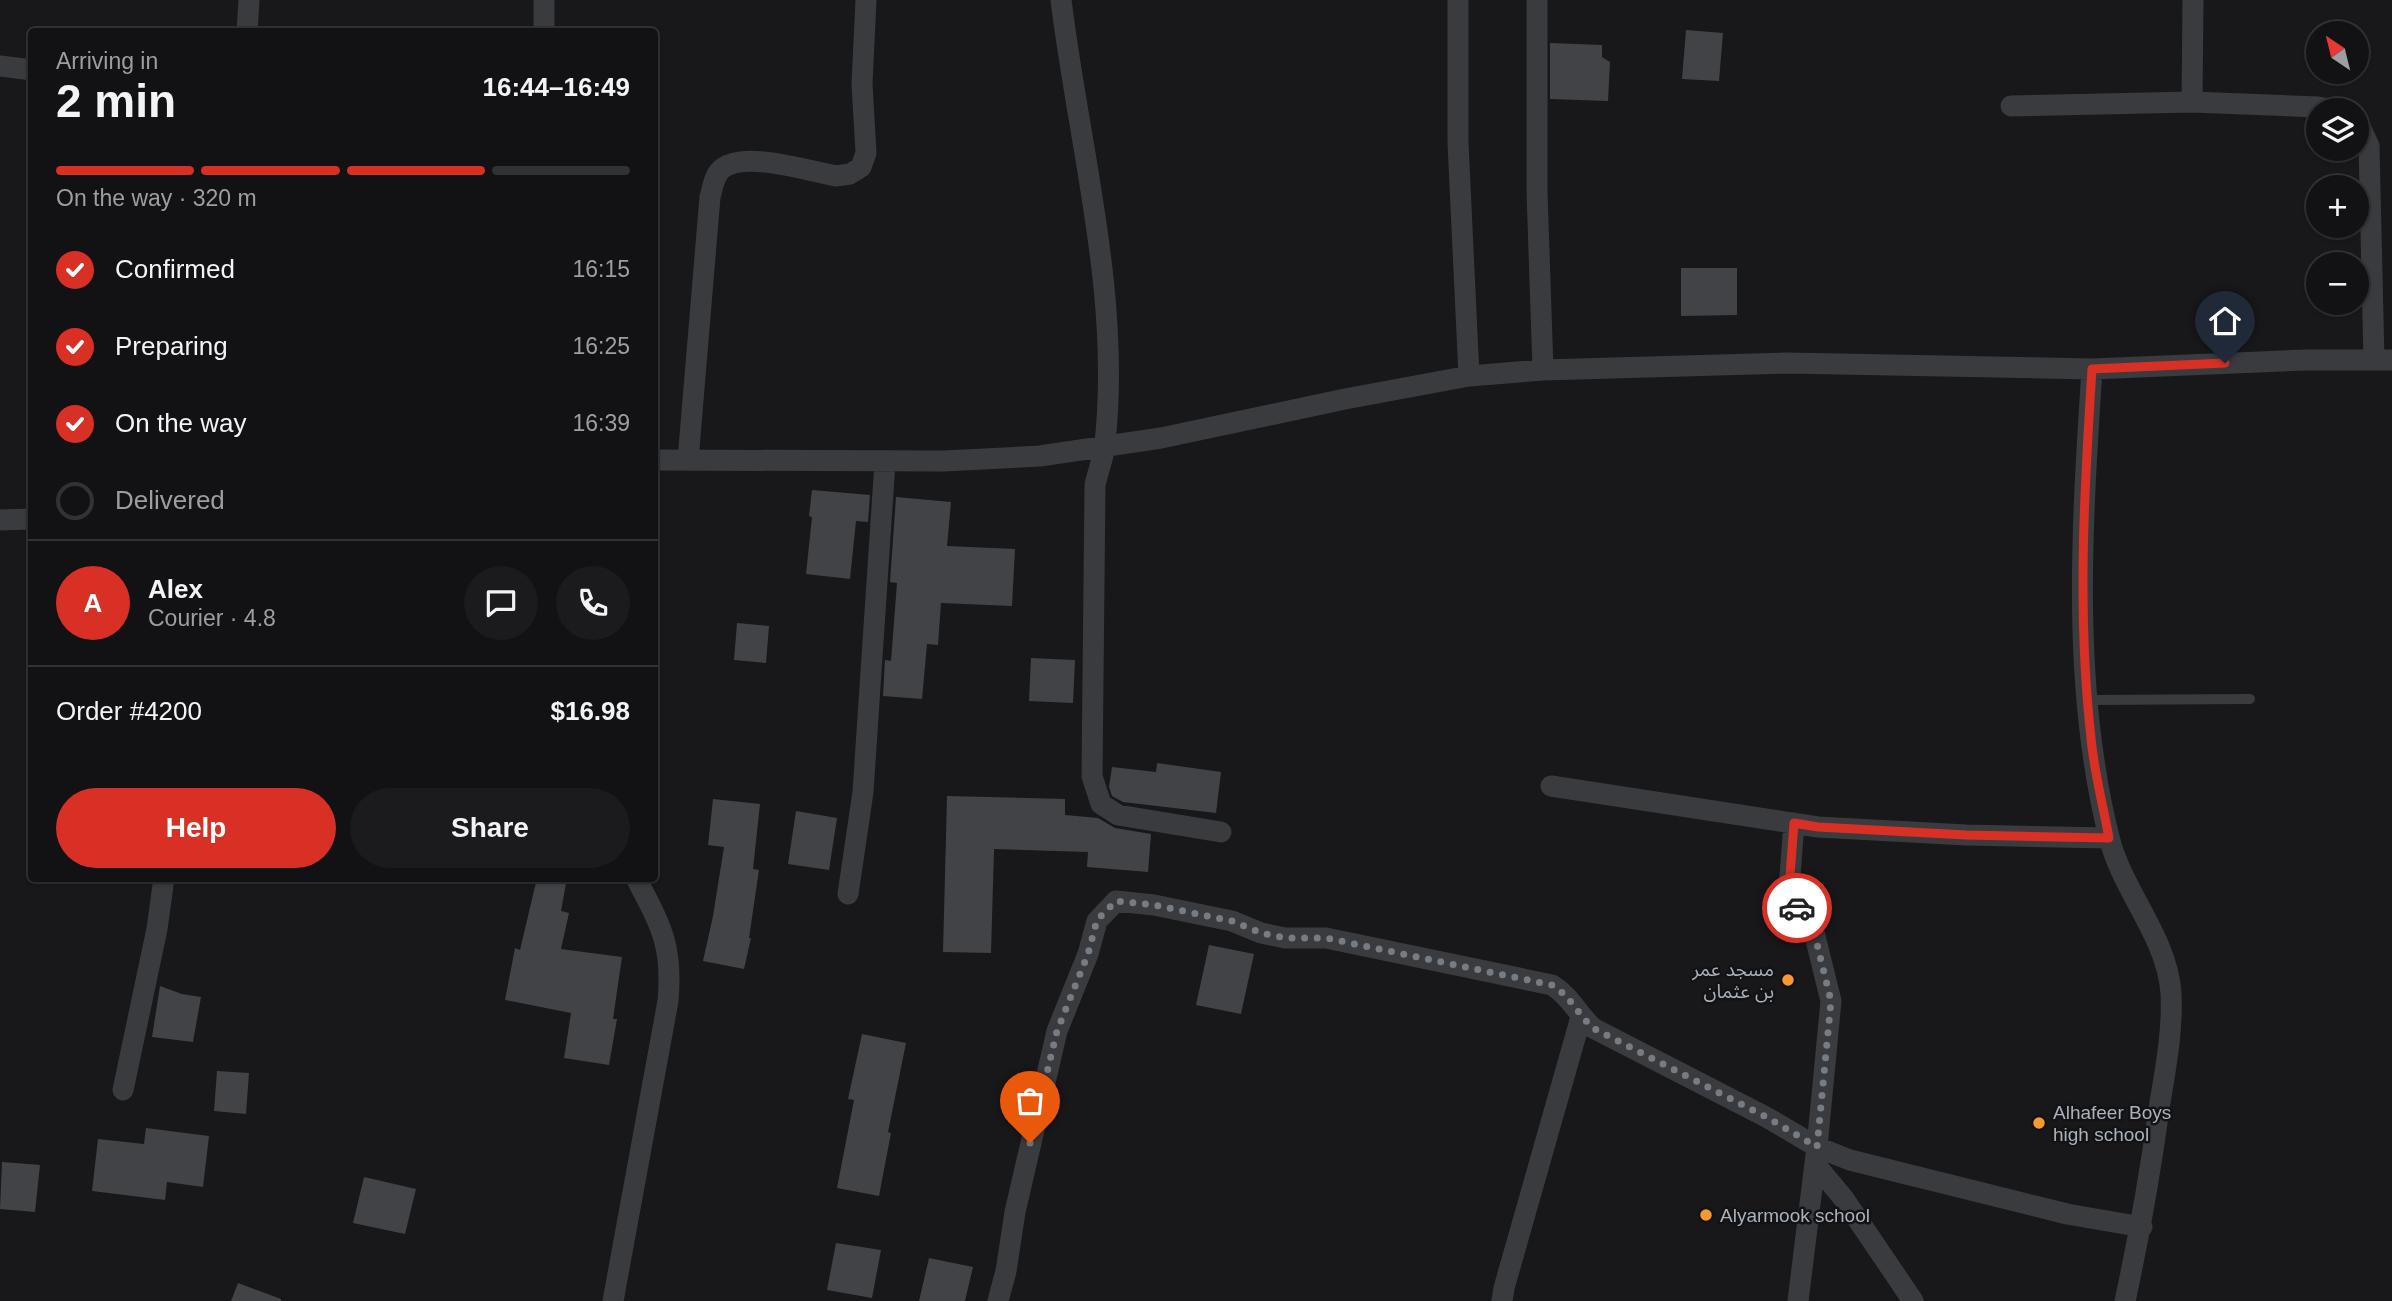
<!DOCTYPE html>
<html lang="en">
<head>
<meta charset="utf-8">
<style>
	:root { --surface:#121214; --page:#1b1b1d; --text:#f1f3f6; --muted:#9c9ea0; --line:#313234; --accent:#d93025 }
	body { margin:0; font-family:Arial,"Noto Sans Arabic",sans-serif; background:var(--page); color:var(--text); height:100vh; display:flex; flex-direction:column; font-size:26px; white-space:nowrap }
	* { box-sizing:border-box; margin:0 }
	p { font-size:23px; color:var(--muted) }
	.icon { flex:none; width:38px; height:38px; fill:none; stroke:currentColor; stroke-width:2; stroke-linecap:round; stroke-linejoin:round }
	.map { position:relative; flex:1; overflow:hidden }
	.details { position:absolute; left:28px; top:28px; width:630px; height:854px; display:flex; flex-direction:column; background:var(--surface); border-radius:7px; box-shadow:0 2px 5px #0004,0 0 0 2px var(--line) }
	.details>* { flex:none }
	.needle { width:46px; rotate:325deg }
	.tools { position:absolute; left:2306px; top:21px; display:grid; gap:14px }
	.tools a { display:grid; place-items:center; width:63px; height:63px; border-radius:50%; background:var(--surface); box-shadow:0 2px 5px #0004,0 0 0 2px var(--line); font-size:35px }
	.pin { position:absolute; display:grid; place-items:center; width:60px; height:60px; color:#fff; margin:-72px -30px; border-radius:50% 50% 50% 0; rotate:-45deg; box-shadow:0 0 7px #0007 }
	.pin .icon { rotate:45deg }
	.courier { position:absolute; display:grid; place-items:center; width:70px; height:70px; margin:-35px; border:5px solid #d93025; border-radius:50%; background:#fff; color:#222; box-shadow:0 2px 9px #0007 }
	.summary em { font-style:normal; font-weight:700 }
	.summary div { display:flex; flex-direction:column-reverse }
	.summary { display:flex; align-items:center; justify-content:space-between; height:119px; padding:0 28px }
	h1 { font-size:46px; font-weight:700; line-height:52px }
	.bar { display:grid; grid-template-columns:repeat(4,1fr); gap:10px 7px; align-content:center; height:84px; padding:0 28px }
	.bar i { height:9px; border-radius:5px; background:var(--line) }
	.bar .selected { background:var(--accent) }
	.bar p { grid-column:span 4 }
	.line { display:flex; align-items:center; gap:18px; padding:0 28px; border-top:2px solid var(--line) }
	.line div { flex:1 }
	.round { display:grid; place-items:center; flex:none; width:74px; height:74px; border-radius:37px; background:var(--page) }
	ol { padding:0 28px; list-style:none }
	li { display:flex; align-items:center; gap:21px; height:77px }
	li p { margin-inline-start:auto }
	li .icon { padding:7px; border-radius:50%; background:var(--accent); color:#fff; stroke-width:4 }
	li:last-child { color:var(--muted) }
	li i { width:38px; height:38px; border:4px solid var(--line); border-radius:50% }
	.action { display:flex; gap:14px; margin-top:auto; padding:14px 28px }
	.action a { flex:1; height:80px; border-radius:42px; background:var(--accent); color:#fff; font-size:28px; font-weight:700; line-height:80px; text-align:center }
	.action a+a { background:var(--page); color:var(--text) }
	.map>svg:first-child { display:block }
	.building { fill:#424347 }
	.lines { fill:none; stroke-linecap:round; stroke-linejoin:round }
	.service { stroke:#393b3f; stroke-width:10 }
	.minor { stroke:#393b3f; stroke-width:21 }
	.done { stroke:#777b82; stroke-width:7; stroke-dasharray:0 12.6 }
	.route { stroke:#d93025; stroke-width:9 }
	.poi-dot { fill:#f79833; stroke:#131315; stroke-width:2.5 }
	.labels { text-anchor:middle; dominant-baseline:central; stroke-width:5; stroke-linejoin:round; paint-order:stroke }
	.poi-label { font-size:19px; fill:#aab1ba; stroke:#131315; text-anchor:start }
</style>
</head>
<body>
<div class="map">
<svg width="2392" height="1301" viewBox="0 0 2392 1301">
	<rect width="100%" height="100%" fill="#18181a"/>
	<path class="building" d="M1686 30 1723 33 1719 81 1682 79Z
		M1550 43 1602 45V57L1610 62 1608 101 1550 99Z
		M1681 268H1737V315L1681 316Z
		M812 490 870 495 868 522 856 521 850 579 806 574 812 517 809 516Z
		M896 497 951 502 947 546 1015 549 1012 606 941 603 938 645 927 644 922 699 883 696 885 660 891 661 897 583 890 582Z
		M737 623 769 626 766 663 734 660Z
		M1031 658 1075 660 1073 703 1029 701Z
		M1157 763 1221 772 1216 813 1123 802 1112 796 1109 787 1112 767 1156 772Z
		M947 796 1065 799V815L1098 818 1115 828 1151 834 1148 872 1087 867 1088 852 994 849 991 953 943 952Z
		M713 799 760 804 753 869 759 870 749 938H751L744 969 703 961 713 916 724 847 708 845Z
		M796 811 837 818 829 870 788 864Z
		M537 878H567L561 911 569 913 561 949 622 957 613 1019H617L609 1065 564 1058 571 1013 505 1000 515 948 520 950Z
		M1209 945 1254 954 1241 1014 1196 1005Z
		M160 986 182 994 201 997 193 1042 152 1037Z
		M862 1034 906 1043 888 1132 891 1133 879 1196 837 1188 854 1100 848 1099Z
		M217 1071 249 1073 246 1114 214 1111Z
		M146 1128 209 1136 203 1187 167 1182 165 1200 92 1191 98 1139 144 1144Z
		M2 1162 40 1165 35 1212 0 1209Z
		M364 1177 416 1189 405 1234 353 1223Z
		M836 1243 881 1250 872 1298 827 1290Z
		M929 1258 973 1267 965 1301H919Z
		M238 1283 281 1299V1301H231Z"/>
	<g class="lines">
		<path class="service" d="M2088 700 2250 699"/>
		<path class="minor" d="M544 0V32
			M1061 0C1079 147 1121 294 1105 443 1104 457 1098 471 1095 485L1092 776 1101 804 1118 815 1221 832
			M1458 0V143L1469 376
			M1537 0V192L1543 370
			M247 32 249 0
			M0 66 32 70
			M2192 102 2193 0
			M2011 106 2192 102 2318 107 2336 110
			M2357 120 2369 146 2374 360
			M2092 369C2082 524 2071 685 2109 837 2122 891 2167 936 2171 993 2173 1032 2165 1071 2159 1109 2150 1174 2139 1237 2125 1301
			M654 460 944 461 1040 456 1161 438 1345 399 1469 376 1543 370 1787 363 2092 369 2305 360H2392
			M688 460 710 197C713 187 714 174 723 168 746 151 809 171 836 176L850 174 861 167 866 153 862 84 866 0
			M0 520 32 519
			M1551 786 1818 827 1966 835 2109 838
			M1794 823 1789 889 1793 902 1813 928 1831 1001 1817 1147 1798 1301
			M848 894 863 792 885 462
			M123 1090 157 929 164 878
			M1815 1164 1844 1199 1913 1301
			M613 1301 668 1001C673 945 661 926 636 878
			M998 1301 1006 1271 1015 1212 1057 1031 1088 954 1097 921 1116 901 1154 905 1232 921 1261 933 1285 938H1326L1552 985C1570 996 1578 1014 1593 1028L1768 1118 1817 1147 1850 1160 2067 1214 2142 1227
			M1502 1301 1504 1288 1581 1017"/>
	</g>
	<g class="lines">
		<path class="done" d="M1030 1143 1057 1031 1088 954 1097 920 1116 901 1154 905 1232 921 1261 933 1285 938H1326L1552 985C1570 996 1578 1014 1593 1028L1768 1118 1817 1147 1831 1001 1813 928 1797 908"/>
		<path class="route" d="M1797 908 1789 889 1794 823 1818 827 1966 835 2109 838C2103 805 2094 772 2091 738 2077 615 2084 492 2092 369L2225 363"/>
	</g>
	<g class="poi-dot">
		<circle cx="1788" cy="980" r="7"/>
		<circle cx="2039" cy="1123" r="7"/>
		<circle cx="1706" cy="1215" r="7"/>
	</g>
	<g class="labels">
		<g class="poi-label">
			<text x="1774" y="969" text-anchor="end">مسجد عمر<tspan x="1774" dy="22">بن عثمان</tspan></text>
			<text x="2053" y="1112">Alhafeer Boys<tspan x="2053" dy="22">high school</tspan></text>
			<text x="1720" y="1215">Alyarmook school</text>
		</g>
	</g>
</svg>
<div class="tools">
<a><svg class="needle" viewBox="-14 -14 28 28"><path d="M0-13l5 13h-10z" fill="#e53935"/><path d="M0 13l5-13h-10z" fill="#9c9ea0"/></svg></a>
<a><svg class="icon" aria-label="layers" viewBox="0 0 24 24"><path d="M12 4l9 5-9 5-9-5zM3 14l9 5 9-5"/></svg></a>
<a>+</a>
<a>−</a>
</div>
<div class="pin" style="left:1030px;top:1143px;background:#ea580c"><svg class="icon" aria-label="bag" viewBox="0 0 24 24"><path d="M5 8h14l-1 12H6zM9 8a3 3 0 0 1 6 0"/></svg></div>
<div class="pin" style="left:2225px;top:363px;background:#1f2937"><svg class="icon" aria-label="home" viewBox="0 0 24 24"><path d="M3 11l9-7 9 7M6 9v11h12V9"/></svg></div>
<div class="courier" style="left:1797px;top:908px"><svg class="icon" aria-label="car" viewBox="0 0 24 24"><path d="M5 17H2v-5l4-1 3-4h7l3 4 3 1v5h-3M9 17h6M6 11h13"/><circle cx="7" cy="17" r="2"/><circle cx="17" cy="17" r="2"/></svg></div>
<section class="details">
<div class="summary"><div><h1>2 min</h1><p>Arriving in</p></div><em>16:44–16:49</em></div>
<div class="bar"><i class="selected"></i><i class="selected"></i><i class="selected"></i><i></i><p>On the way · 320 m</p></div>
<ol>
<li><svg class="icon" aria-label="check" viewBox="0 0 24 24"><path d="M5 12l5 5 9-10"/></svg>Confirmed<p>16:15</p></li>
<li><svg class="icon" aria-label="check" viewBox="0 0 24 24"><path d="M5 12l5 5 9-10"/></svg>Preparing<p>16:25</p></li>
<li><svg class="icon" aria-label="check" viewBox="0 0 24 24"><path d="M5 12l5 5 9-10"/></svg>On the way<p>16:39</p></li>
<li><i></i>Delivered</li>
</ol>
<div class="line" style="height:126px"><b class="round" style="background:var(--accent);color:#fff">A</b><div><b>Alex</b><p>Courier · 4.8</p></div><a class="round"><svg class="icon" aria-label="chat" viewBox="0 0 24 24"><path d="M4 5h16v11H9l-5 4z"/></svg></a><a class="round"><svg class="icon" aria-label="phone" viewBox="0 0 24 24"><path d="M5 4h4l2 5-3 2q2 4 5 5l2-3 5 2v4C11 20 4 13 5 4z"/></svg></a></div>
<div class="line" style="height:91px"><div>Order #4200</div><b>$16.98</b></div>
<div class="action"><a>Help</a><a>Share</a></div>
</section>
</div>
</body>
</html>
